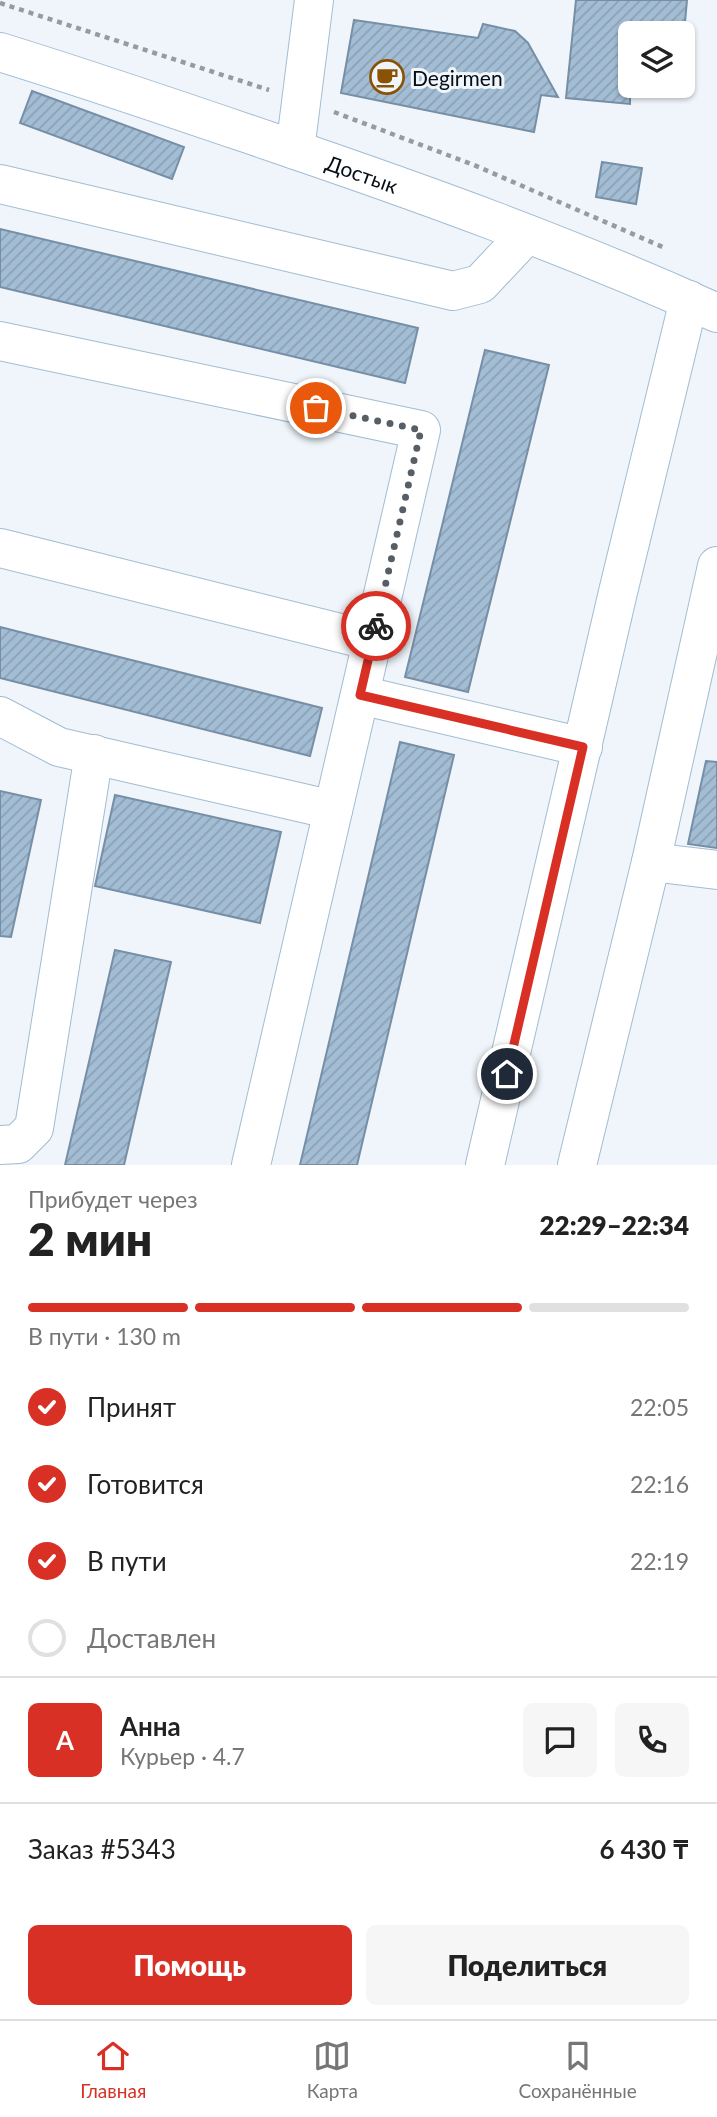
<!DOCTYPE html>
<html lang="ru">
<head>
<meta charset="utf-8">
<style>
	:root { --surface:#fff; --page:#f6f6f6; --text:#222; --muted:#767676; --line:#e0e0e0; --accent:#d93025 }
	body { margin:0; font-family:Lato,sans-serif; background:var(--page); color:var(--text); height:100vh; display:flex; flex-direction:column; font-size:26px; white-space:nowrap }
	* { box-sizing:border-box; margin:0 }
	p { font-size:23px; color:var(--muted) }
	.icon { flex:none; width:38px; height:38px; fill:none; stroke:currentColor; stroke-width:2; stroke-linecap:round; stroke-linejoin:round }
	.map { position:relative; height:1165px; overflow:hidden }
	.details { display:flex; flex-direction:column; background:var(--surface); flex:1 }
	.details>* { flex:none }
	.tools { position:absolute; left:618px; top:21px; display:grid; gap:14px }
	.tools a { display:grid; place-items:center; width:77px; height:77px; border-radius:10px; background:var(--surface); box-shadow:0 2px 5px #0004; font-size:35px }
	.pin { position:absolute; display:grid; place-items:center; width:60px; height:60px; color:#fff; margin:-30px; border:4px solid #fff; border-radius:50%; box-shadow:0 2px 7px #0007 }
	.courier { position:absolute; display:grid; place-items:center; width:70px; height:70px; margin:-35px; border:5px solid #d93025; border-radius:50%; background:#fff; color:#222; box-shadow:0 2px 9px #0007 }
	.summary em { font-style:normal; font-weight:800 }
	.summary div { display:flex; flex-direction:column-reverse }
	.summary { display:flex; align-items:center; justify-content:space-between; height:119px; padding:0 28px }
	h1 { font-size:46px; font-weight:800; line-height:52px }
	.bar { display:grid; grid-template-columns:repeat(4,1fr); gap:10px 7px; align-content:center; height:84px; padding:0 28px }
	.bar i { height:9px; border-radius:5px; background:var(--line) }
	.bar .current { background:var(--accent) }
	.bar p { grid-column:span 4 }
	.line { display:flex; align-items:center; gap:18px; padding:0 28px; border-top:2px solid var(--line) }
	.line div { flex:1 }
	.round { display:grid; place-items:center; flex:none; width:74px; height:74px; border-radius:10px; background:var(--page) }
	ol { padding:0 28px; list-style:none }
	li { display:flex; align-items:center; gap:21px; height:77px }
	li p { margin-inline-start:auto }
	li .icon { padding:7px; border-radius:50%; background:var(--accent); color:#fff; stroke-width:4 }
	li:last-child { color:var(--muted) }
	li i { width:38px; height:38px; border:4px solid var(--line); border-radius:50% }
	.action { display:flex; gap:14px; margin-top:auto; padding:14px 28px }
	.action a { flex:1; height:80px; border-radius:10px; background:var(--accent); color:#fff; font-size:28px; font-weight:800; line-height:80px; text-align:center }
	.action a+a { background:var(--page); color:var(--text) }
	.menu { display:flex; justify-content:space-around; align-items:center; height:98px; border-top:2px solid var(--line); background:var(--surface); font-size:19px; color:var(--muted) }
	.menu a { display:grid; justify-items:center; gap:4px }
	.menu .current { color:var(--accent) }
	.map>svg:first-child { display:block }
	.building { fill:url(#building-hatch); stroke:#778fa6; stroke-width:2 }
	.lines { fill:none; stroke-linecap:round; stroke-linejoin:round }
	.minor-casing { stroke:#a2bcd3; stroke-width:40 }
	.path { stroke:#949ba1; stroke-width:4.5; stroke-dasharray:5 5; stroke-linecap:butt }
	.minor { stroke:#fff; stroke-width:38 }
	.done { stroke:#575e65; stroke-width:7; stroke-dasharray:0 12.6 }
	.route { stroke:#d93025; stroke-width:9 }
	.labels { text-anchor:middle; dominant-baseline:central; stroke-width:6; stroke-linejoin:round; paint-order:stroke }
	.poi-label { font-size:21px; fill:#050d15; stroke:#eff5fa; text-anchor:start }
	.street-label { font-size:21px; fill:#050d15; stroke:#eff5fa }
</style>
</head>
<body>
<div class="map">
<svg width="717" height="1165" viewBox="0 0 717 1165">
	<defs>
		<pattern id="building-hatch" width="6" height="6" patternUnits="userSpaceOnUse" patternTransform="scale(1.75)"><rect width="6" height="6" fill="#a3bdd4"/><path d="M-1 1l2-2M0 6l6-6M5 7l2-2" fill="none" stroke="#8ba1b5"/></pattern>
	</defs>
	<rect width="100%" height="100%" fill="#eff5fa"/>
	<path class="building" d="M576 0H687L684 33H630V104L566 98Z
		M354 20 478 38 483 24 515 31 528 43 558 97 541 95 534 132 341 93Z
		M32 91 184 147 172 179 20 123Z
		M602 162 642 168 636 204 596 197Z
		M0 229 418 328 405 383 0 287Z
		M485 350 549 365 468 692 405 677Z
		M0 627 322 708 310 756 0 678Z
		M400 742 454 755 357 1165H300Z
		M706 761 717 762V848L688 844Z
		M0 791 41 800 11 937 0 936Z
		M115 795 281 832 260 923 95 886Z
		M115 950 171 962 124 1165H65Z"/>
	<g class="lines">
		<g class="minor-casing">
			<g id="minor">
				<path id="s1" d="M0 52C91 80 181 111 272 142 422 193 572 247 717 313"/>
				<path d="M295 150 314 0"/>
				<path d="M0 184 453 291 480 284 527 234"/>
				<path d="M0 341 421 430 251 1165"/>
				<path d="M0 548 372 641"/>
				<path d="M360 695 583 747"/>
				<path d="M0 716 59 747 333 810"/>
				<path d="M651 862 717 870"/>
				<path d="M0 1145 18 1144 34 1128 94 754"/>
				<path d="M485 1165 618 592 689 300"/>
				<path d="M577 1165 651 862 717 566"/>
			</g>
		</g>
		<path class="path" d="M0 3 269 90
			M334 112 474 165 665 248"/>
		<use href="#minor" class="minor"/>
	</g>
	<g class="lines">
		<path class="done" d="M316 408 421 430 376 626"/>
		<path class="route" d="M376 626 360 695 583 747 507 1074"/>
	</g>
	<defs>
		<g id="cafe-ring" transform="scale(1.75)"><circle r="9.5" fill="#eff5fa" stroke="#8a5304" stroke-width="1.5"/><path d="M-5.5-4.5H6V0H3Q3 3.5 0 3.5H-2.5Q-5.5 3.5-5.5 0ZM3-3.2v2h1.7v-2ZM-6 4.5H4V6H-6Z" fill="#8a5304"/></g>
	</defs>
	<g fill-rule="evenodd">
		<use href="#cafe-ring" x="387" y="77"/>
	</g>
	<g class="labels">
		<g class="poi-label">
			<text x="412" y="77">Degirmen</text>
		</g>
		<g class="street-label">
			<text stroke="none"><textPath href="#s1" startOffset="382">Достык</textPath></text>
		</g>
	</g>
</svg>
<div class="tools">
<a><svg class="icon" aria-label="layers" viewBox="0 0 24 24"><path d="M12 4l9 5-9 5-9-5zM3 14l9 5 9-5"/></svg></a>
</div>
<div class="pin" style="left:316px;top:408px;background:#ea580c"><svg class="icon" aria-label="bag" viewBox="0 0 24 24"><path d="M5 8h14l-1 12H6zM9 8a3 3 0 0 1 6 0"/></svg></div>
<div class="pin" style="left:507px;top:1074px;background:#1f2937"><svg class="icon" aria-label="home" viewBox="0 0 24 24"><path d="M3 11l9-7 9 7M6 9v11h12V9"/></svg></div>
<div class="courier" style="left:376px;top:626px"><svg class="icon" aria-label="bike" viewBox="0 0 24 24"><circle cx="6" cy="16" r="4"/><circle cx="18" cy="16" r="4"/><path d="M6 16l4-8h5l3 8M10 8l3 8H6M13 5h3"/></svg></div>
</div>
<section class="details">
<div class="summary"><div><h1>2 мин</h1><p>Прибудет через</p></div><em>22:29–22:34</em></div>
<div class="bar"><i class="current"></i><i class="current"></i><i class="current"></i><i></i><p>В пути · 130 m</p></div>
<ol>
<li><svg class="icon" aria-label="check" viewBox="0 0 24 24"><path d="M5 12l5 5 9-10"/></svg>Принят<p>22:05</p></li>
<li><svg class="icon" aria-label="check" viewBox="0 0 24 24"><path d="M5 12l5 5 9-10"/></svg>Готовится<p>22:16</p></li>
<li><svg class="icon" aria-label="check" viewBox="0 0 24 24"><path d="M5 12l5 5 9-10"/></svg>В пути<p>22:19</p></li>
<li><i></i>Доставлен</li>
</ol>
<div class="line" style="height:126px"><b class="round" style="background:var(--accent);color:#fff">А</b><div><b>Анна</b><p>Курьер · 4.7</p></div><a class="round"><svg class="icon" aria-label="chat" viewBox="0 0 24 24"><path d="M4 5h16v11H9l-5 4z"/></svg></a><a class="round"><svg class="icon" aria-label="phone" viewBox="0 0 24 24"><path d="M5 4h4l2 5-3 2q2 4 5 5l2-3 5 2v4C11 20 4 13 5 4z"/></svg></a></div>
<div class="line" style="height:91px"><div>Заказ #5343</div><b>6 430 ₸</b></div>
<div class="action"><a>Помощь</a><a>Поделиться</a></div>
</section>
<nav class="menu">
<a class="current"><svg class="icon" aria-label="home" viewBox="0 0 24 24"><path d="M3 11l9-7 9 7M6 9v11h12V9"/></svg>Главная</a>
<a><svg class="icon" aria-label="map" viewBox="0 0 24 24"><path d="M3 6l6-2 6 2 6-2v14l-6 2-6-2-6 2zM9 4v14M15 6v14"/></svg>Карта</a>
<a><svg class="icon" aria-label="saved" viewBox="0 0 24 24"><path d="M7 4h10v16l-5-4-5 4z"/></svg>Сохранённые</a>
</nav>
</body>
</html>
